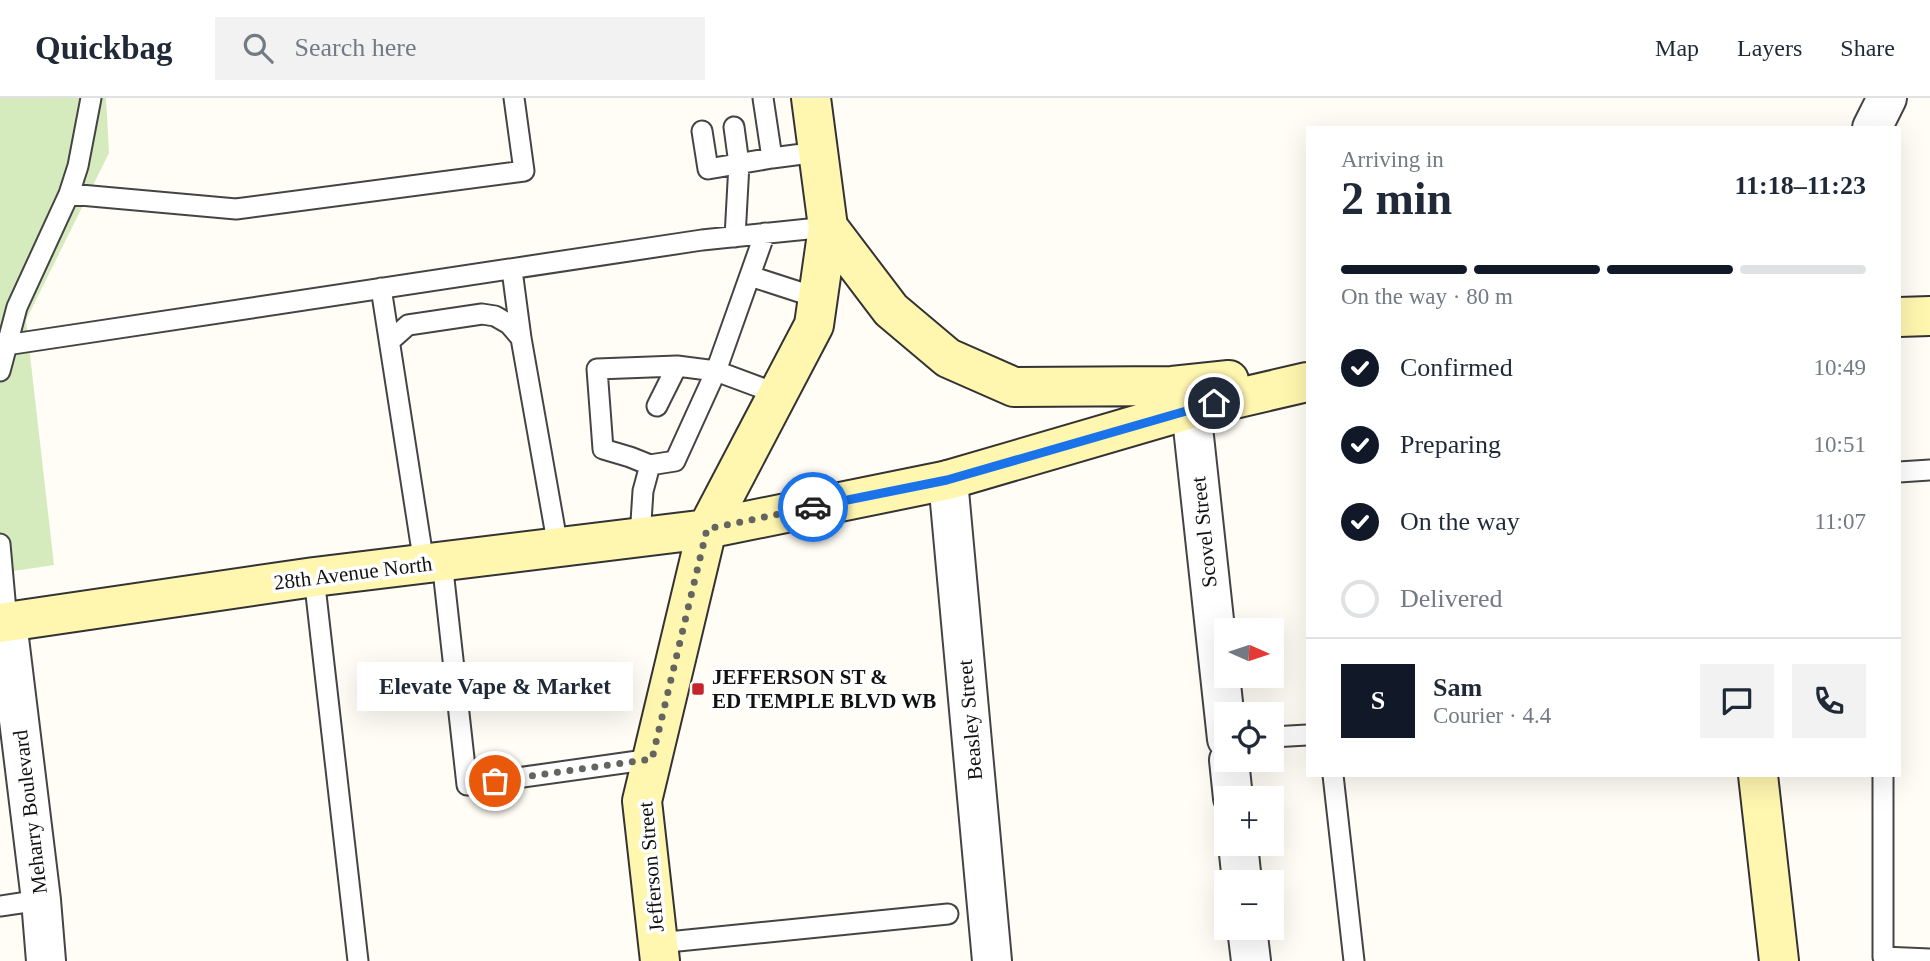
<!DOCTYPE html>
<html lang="en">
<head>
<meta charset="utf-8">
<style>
	:root { --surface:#fff; --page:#f2f2f3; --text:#1f2937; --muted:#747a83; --line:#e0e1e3; --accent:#111827 }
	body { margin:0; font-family:Georgia,serif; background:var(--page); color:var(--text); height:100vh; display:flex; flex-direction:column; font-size:26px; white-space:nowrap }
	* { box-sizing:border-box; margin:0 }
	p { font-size:23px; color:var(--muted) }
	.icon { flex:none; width:38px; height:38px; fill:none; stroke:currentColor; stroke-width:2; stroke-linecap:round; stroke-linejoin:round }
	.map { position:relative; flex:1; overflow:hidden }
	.sheet { position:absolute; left:1306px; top:28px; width:595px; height:651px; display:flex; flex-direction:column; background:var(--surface); border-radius:0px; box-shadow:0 7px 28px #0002 }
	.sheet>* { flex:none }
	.needle { width:46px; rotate:93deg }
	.buttons { position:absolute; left:1214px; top:520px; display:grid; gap:14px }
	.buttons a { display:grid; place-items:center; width:70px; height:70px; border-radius:0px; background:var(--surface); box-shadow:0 7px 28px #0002; font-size:35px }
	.pin { position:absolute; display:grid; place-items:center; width:60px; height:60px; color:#fff; margin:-30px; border:4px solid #fff; border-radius:50%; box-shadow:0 2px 7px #0007 }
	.courier { position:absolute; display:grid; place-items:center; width:70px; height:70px; margin:-35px; border:5px solid #1a73e8; border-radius:50%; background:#fff; color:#222; box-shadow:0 2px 9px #0007 }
	.bubble { position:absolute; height:49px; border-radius:0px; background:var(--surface); box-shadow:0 7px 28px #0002; font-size:23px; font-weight:700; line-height:49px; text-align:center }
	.overview em { font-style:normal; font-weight:700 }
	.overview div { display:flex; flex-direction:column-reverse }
	.overview { display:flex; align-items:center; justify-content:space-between; height:119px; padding:0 35px }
	h1 { font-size:46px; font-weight:700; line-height:52px }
	.bar { display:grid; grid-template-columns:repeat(4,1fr); gap:10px 7px; align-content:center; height:84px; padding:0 35px }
	.bar i { height:9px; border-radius:5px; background:var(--line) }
	.bar .on { background:var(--accent) }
	.bar p { grid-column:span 4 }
	.line { display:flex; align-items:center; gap:18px; padding:0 35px; border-top:2px solid var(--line) }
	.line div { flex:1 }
	.round { display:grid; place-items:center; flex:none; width:74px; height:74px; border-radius:0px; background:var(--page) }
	ol { padding:0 35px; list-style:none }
	li { display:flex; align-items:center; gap:21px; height:77px }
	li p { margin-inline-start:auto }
	li .icon { padding:7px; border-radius:50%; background:var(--accent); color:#fff; stroke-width:4 }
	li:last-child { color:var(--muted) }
	li i { width:38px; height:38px; border:4px solid var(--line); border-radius:50% }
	header { display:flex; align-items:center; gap:42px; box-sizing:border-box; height:98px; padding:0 35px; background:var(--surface); border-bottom:2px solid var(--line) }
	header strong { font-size:33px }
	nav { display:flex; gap:38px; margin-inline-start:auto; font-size:24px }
	.search { width:490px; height:63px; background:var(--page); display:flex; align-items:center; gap:18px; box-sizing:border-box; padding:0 24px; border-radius:0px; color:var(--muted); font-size:26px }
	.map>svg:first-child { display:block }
	.green { fill:#d5ebbd }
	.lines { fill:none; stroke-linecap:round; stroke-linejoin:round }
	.lane-casing { stroke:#444; stroke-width:23 }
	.street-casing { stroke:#444; stroke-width:42 }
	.secondary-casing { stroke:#333; stroke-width:42 }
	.lane { stroke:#fff; stroke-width:19 }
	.street { stroke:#fff; stroke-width:38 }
	.secondary { stroke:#fff6b0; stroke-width:38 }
	.done { stroke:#646461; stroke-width:7; stroke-dasharray:0 12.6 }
	.route { stroke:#1a73e8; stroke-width:9 }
	.poi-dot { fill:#c4262e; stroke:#fff; stroke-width:2.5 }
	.labels { text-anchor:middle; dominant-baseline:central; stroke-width:7; stroke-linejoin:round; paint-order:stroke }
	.street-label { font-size:21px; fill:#111; stroke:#fff }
	.poi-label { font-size:21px; font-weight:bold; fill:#111; stroke:#fff; text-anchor:start }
</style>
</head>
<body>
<header>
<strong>Quickbag</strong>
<div class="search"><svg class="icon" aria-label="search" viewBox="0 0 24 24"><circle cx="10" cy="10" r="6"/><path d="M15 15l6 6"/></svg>Search here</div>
<nav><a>Map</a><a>Layers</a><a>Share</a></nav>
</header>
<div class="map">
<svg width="1930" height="863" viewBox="0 0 1930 863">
	<rect width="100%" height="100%" fill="#fffdf5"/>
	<path class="green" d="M0 0H106L109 55 26 222 54 467 0 475Z"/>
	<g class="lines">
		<g class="lane-casing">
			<path id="lane" d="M734 29 739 66 735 139
				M702 33 708 71 772 60 763 0
				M772 60 818 54
				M69 96 236 111 524 73 514 0
				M512 172 521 240 558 449
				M750 178 818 200
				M381 190 424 466
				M390 243 408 227 482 216 495 218 509 226 521 240
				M6 247 702 142 828 129
				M0 273 17 209 69 96 78 68 91 0
				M657 308 677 268
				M650 367 675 363 716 273 765 135
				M1899 374 1930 372
				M640 439 643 393 650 367 630 359 603 351 597 271 677 268 716 273 778 296
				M0 446 7 524
				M442 463 467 687 652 661
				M314 479 358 863
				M1272 639 1307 637
				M1333 677 1354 863
				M1883 677V859L1930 861
				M0 808 41 802
				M658 845 948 816"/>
		</g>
		<g class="street-casing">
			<path id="street" d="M1872 30 1887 0
				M1191 311 1227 641
				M948 382 992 863
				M7 524 41 802 46 863
				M1229 662 1233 700
				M1238 746 1242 784
				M1247 830 1251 863"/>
		</g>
		<g class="secondary-casing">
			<path id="secondary" d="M828 129 891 212 948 260 1014 289 1172 288 1229 282
				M1899 219 1930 218
				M0 525 314 479 707 431 948 382 1191 311 1307 284
				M1758 677 1779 863
				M660 863 642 703 707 431 814 227 828 129 811 0"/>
		</g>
		<use href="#lane" class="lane"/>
		<use href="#street" class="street"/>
		<use href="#secondary" class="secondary"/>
	</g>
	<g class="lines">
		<path class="done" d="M495 683 652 661 707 431 813 409"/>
		<path class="route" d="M813 409 947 382 1214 305"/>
	</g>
	<rect class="poi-dot" x="691" y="584" width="14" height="14" rx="3.5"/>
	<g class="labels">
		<g class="street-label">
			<text transform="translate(1204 434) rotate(-96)">Scovel Street</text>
			<text transform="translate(353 475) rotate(-7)">28th Avenue North</text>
			<text transform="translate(970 622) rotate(-95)">Beasley Street</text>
			<text transform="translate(30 714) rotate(-97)">Meharry Boulevard</text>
			<text transform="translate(651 769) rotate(-95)">Jefferson Street</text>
		</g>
		<g class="poi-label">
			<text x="712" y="579">JEFFERSON ST &amp;<tspan x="712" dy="24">ED TEMPLE BLVD WB</tspan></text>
		</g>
	</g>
</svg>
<div class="buttons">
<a><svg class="needle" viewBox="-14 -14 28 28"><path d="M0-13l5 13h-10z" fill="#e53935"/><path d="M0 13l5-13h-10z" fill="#747a83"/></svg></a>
<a><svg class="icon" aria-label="locate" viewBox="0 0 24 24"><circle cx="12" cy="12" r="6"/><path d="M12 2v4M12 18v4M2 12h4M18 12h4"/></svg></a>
<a>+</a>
<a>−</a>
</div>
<div class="pin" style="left:495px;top:683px;background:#ea580c"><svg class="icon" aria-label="bag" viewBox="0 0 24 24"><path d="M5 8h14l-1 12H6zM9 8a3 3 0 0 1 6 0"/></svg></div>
<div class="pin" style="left:1214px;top:305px;background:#1f2937"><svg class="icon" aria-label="home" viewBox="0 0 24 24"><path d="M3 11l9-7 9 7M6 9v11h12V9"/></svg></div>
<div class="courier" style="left:813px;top:409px"><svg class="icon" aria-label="car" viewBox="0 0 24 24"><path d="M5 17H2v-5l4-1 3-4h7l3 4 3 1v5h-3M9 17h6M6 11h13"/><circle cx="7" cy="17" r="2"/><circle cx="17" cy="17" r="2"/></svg></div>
<div class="bubble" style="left:357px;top:564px;width:276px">Elevate Vape &amp; Market</div>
<section class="sheet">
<div class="overview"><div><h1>2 min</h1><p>Arriving in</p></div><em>11:18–11:23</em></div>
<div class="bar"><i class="on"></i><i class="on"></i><i class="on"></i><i></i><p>On the way · 80 m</p></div>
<ol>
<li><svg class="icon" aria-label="check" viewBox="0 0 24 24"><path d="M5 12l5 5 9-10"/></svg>Confirmed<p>10:49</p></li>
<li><svg class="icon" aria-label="check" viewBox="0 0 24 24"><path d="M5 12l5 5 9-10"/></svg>Preparing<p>10:51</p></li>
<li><svg class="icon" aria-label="check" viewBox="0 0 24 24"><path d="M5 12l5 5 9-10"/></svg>On the way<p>11:07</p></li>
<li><i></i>Delivered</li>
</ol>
<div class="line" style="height:126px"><b class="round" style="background:var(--accent);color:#fff">S</b><div><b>Sam</b><p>Courier · 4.4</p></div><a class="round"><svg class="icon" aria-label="chat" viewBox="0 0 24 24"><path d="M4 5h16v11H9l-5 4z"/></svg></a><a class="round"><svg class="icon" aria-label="phone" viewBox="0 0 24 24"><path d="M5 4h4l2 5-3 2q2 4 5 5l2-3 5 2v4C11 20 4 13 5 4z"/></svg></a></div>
</section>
</div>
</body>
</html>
